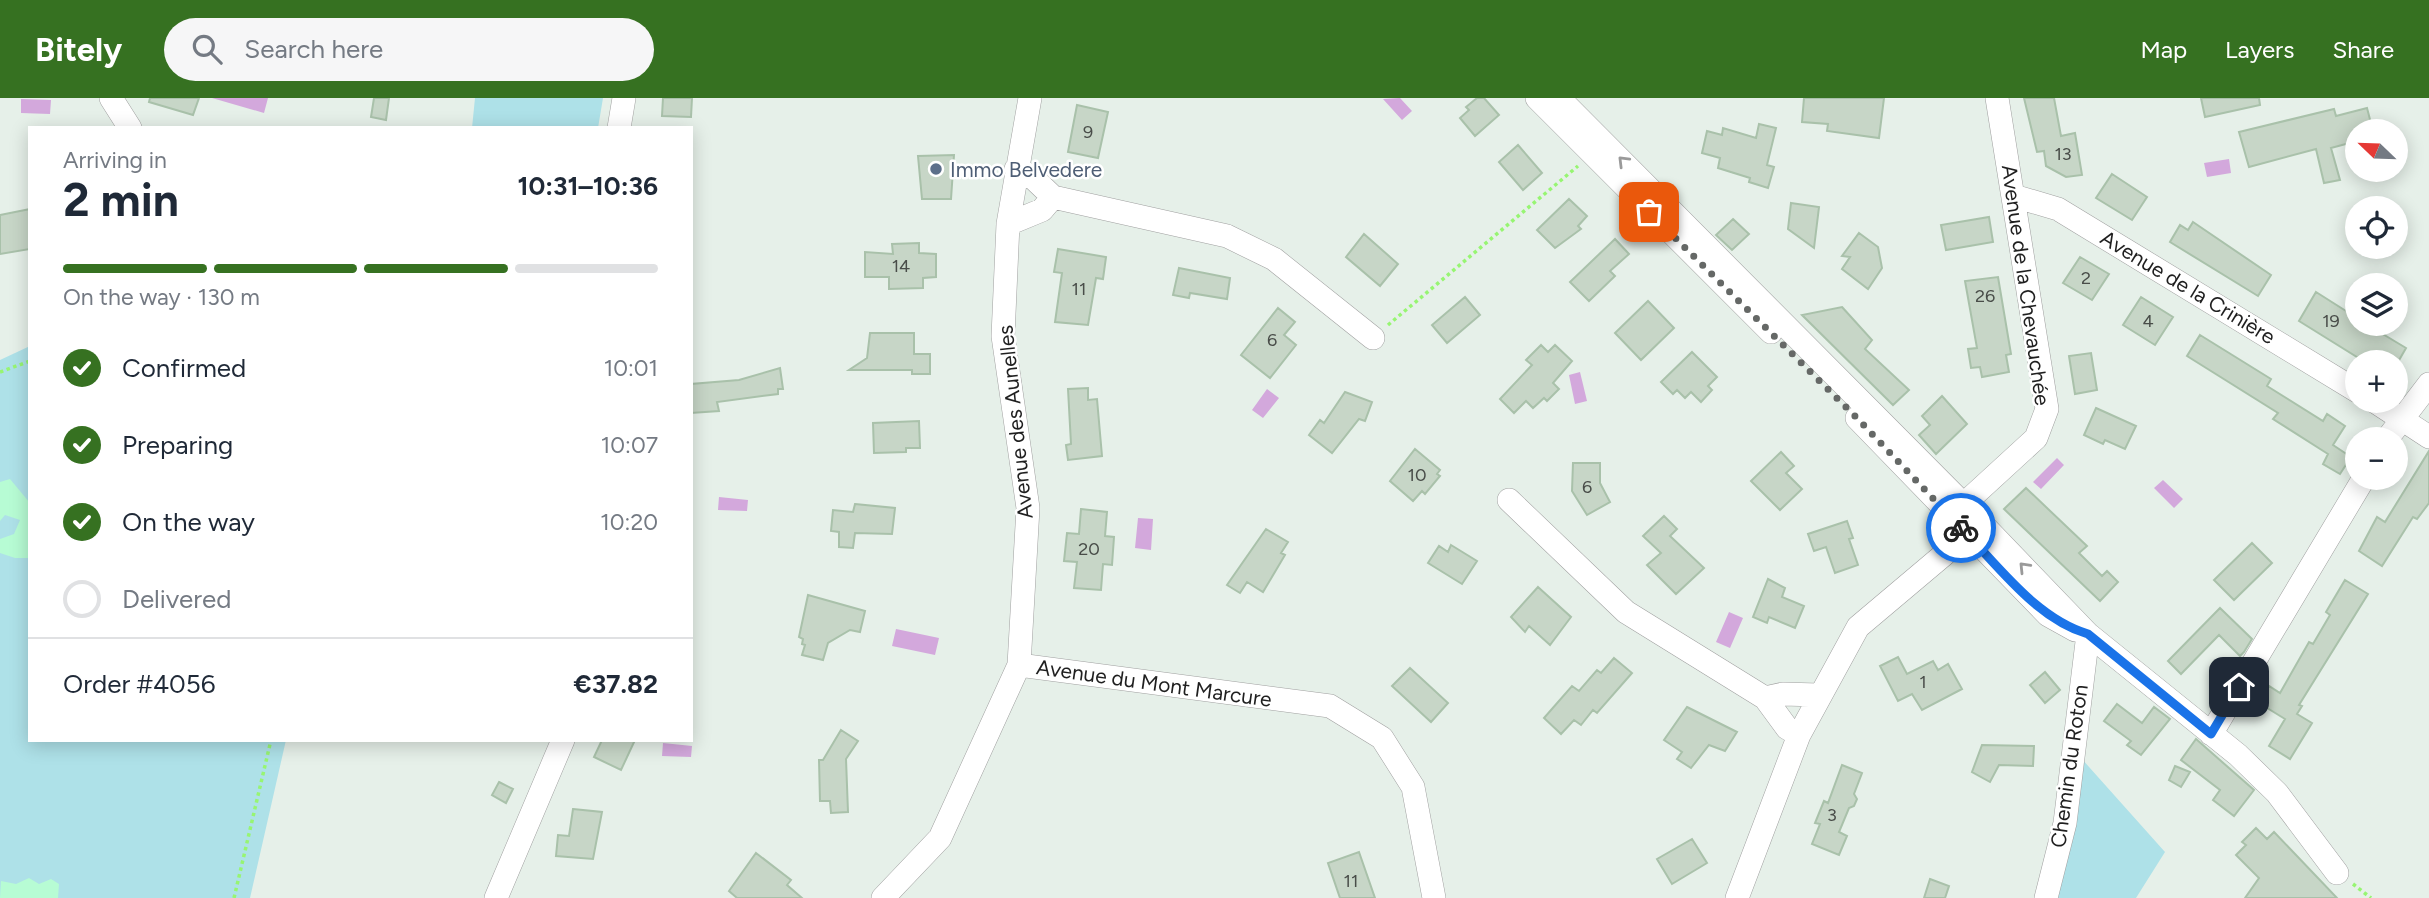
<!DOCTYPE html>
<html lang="en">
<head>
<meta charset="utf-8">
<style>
	:root { --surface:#fff; --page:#f6f6f7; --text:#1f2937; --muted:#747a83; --line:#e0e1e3; --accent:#367121 }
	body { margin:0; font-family:Figtree,sans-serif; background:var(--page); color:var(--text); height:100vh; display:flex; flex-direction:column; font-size:26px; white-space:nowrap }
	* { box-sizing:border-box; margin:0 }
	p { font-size:23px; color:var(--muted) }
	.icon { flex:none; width:38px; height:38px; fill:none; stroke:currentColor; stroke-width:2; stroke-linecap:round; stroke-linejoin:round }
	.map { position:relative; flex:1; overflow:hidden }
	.drawer { position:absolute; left:28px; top:28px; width:665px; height:616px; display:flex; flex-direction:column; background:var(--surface); border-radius:0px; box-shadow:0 4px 18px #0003 }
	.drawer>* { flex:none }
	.needle { width:46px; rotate:293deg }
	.tools { position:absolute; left:2345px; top:21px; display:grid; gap:14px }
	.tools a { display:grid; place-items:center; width:63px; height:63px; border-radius:50%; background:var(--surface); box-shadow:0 4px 18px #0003; font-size:35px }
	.pin { position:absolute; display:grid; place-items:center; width:60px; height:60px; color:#fff; margin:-30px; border-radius:14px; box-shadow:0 4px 10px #0006 }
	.courier { position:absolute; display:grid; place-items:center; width:70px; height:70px; margin:-35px; border:5px solid #1a73e8; border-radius:50%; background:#fff; color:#222; box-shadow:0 2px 9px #0007 }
	.summary em { font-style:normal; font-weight:700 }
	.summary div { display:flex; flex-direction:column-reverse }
	.summary { display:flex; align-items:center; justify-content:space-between; height:119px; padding:0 35px }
	h1 { font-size:46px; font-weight:700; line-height:52px }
	.bar { display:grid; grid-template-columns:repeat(4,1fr); gap:10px 7px; align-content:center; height:84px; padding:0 35px }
	.bar i { height:9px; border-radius:5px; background:var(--line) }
	.bar .active { background:var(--accent) }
	.bar p { grid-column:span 4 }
	.line { display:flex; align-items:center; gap:18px; padding:0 35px; border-top:2px solid var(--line) }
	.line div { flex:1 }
	ol { padding:0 35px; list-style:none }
	li { display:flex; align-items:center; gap:21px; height:77px }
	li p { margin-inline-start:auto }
	li .icon { padding:7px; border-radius:50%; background:var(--accent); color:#fff; stroke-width:4 }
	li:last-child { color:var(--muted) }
	li i { width:38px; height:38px; border:4px solid var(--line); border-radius:50% }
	header { display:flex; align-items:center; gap:42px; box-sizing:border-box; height:98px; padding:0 35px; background:var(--accent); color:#fff }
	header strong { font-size:33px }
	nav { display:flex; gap:38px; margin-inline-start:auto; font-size:24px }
	.search { width:490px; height:63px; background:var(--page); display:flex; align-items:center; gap:18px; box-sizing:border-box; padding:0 24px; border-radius:38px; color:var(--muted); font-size:26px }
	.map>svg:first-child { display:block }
	.grass { fill:#aee1e8 }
	.sand { fill:#b7fcd4 }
	.water { fill:#d3a8dc }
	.building { fill:#c7d6c7; stroke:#a9c1aa; stroke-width:2 }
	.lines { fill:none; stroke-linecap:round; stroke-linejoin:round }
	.street-casing { stroke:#a0a0a0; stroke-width:24 }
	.path { stroke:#97f572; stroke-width:3.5; stroke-dasharray:3.5 3.5; stroke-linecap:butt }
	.street { stroke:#fff; stroke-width:23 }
	.oneway { stroke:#9a9a9a }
	.done { stroke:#656866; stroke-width:7; stroke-dasharray:0 12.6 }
	.route { stroke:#1a73e8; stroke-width:9 }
	.service-dot { fill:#5c6f8a; stroke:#fff; stroke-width:2.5 }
	.labels { text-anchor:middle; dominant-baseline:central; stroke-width:5; stroke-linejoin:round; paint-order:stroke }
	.number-label { font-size:18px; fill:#494d49 }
	.service-label { font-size:21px; fill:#4e5e75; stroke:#fff; text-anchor:start }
	.street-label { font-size:21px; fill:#1f1f1f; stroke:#fff }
</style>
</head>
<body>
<header>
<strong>Bitely</strong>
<div class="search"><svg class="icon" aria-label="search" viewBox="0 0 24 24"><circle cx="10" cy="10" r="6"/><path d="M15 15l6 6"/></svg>Search here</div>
<nav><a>Map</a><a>Layers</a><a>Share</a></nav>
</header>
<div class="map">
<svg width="2429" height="800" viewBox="0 0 2429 800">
	<rect width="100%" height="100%" fill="#e6f0e9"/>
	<path class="grass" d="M475 0H603L598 30H472Z
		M30 248V642H286L250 800H0V262Z
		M2081 660 2165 754 2136 800H2053Z"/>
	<path class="sand" d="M10 381 30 405 28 460H15L0 455V441L14 436 20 422 5 417 0 423V384Z
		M29 780 39 786 51 781 59 786 58 800H0L1 783 16 786Z"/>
	<path class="water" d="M212 0H268L264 15Z
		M1400 0 1412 13 1402 22 1383 1Z
		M21 1 51 2 50 16 21 15Z
		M2229 61 2231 75 2207 79 2204 65Z
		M1580 274 1587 303 1575 306 1569 277Z
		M1267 291 1279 300 1263 320 1252 312Z
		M2057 360 2064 367 2041 391 2033 384Z
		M2163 382 2183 401 2174 410 2154 390Z
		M719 399 748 402 747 413 718 412Z
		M1138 420 1153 421 1151 452 1135 450Z
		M1729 514 1743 520 1730 550 1716 544Z
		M896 531 939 540 935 557 892 548Z
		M663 645 692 648 691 659 662 658Z"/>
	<path class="building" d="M150 0H199L193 17 149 4Z
		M374 0H389L386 22 371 19Z
		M663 0H692L691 19 662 18Z
		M1477 0H1484L1499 17 1475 38 1460 20 1469 12 1466 9Z
		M1804 0H1884L1879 40 1827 33 1828 26 1802 24Z
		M2024 0H2054L2061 38 2075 35 2082 77 2066 79 2046 68 2044 53 2037 54Z
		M2201 0H2259L2260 7 2205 19Z
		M1077 7 1108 14 1098 60 1068 54Z
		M2367 10 2373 33H2357V43L2331 50 2340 82 2324 85 2316 51 2249 69 2239 34 2334 11 2336 18Z
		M1759 26 1776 30 1767 67 1774 69 1768 90 1749 84 1750 80 1718 70 1720 60 1702 55 1707 33 1722 37 1723 30 1756 40Z
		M1518 47 1542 75 1523 92 1499 64Z
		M954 57 951 101H922L918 58Z
		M2112 76 2147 99 2132 122 2096 100Z
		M1569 101 1587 118 1578 128 1581 131 1555 150 1537 132Z
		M1791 105 1819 109 1814 150 1788 131Z
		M30 111V151L0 156V117Z
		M1989 119 1993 144 1946 152 1941 127Z
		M1733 121 1749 136 1732 152 1716 137Z
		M2193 124 2271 177 2258 198 2170 144 2180 127 2188 132Z
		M1859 135 1878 149 1882 170 1868 191 1842 171 1850 159 1842 158Z
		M1364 136 1398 166 1380 188 1346 159Z
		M1615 141 1629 156 1610 173 1615 178 1589 203 1570 184Z
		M919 145V155L936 156V179L923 180V190L889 191V179H865V154L893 156 892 146Z
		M1058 151 1106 159 1103 181 1096 180 1088 227 1055 224 1062 175 1054 174Z
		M2080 159 2109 176 2092 202 2063 185Z
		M1179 170 1230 180 1227 201 1190 195 1189 200 1173 197Z
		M1998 179 2011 256 2006 257 2009 274 1982 279 1980 269 1971 270 1968 251 1977 250 1965 183Z
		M2316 194 2357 220V226H2366L2406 250 2398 264H2365L2299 223Z
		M1465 199 1480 217 1447 245 1432 227Z
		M2141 199 2173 219 2155 247 2123 227Z
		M1648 203 1674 230 1641 262 1615 235Z
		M1842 209 1872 242 1865 251 1909 292 1893 307 1802 217Z
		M1278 210 1295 224 1284 237 1296 247 1270 280 1241 257Z
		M870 235H914V256H930V276H912V272H849L867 260Z
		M2200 237 2271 281 2267 288 2323 323 2327 316 2345 328 2333 347 2351 359 2340 376 2323 366 2328 356 2273 321 2278 315 2187 258Z
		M1541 247 1548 254 1555 247 1572 263 1553 285 1559 291 1547 303 1544 300 1533 310 1526 303 1514 315 1500 301 1532 267 1526 262Z
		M1692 254 1717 279 1708 288 1712 292 1701 304 1691 294 1685 300 1677 292 1673 296 1661 284Z
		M2091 255 2097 292 2075 296 2069 258Z
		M780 270 783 291H778V296L717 304 719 313 691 315V286L739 282Z
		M1088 290V302L1097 301 1102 358 1068 362 1066 347 1071 346 1068 291Z
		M1345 294 1372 304 1365 323 1359 321 1332 355 1309 337 1320 322 1324 325Z
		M1942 298 1967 326 1936 356 1919 337 1930 327 1922 318Z
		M2096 310 2136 328 2125 351 2105 342 2103 346 2084 337Z
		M919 323 920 350H906V354L874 355 873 325Z
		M1415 351 1440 372 1437 376 1440 378 1425 396 1422 393 1413 403 1390 383Z
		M2429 353V405L2417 421 2413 419 2382 468 2359 453 2377 419 2385 424Z
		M1781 354 1794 368 1786 375 1802 391 1780 412 1751 383Z
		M1573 365H1600V385L1610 404 1587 417 1572 393Z
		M2026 390 2087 448 2079 455 2102 478 2107 473 2118 484 2100 503 2004 411Z
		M855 406 895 410 892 436 855 435 853 450 839 449V434L831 433 833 412 853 414Z
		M1081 411 1107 414 1105 438 1114 439 1112 467 1103 466 1101 492 1074 490 1077 464 1064 463 1067 435 1079 436Z
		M1664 418 1677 431 1670 438 1704 470 1676 496 1647 467 1661 455 1643 438Z
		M1847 423 1853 440 1849 441 1858 467 1835 475 1826 449 1814 453 1808 436Z
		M1266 431 1288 444 1281 455 1285 457 1263 494 1247 484 1240 495 1227 487Z
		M2252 445 2272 465 2234 502 2214 482Z
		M1451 447 1477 463 1462 486 1428 465 1439 448 1448 454Z
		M1768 481 1785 490 1782 499 1804 508 1795 530 1769 519 1767 525 1753 519Z
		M2345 482 2368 496 2299 607 2302 608 2297 616 2312 625 2290 661 2269 648 2285 621 2259 605 2269 588 2280 595 2309 544 2313 546 2330 517 2326 514Z
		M1538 489 1571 519 1550 547 1529 528 1525 534 1511 519Z
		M808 497 865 513 860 534 850 532 828 545 823 562 802 557 805 547 802 546 803 541 799 539Z
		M2220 510 2252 541 2244 554 2240 558 2219 537 2181 576 2168 563Z
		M1898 559 1907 576 1933 563 1938 572 1948 566 1962 591 1922 612 1912 596 1898 603 1880 568Z
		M1614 560 1632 575 1597 615 1593 612 1581 627 1574 622 1561 636 1544 620 1572 588 1579 593 1597 572 1601 575Z
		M1410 570 1448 605 1431 624 1392 588Z
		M2045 574 2060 592 2045 605 2030 587Z
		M2117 606 2142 625 2154 609 2170 621 2141 657 2127 647 2131 643 2104 623Z
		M1687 609 1737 634 1725 653 1709 647 1691 670 1677 661 1682 654 1664 642Z
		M841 632 858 643 846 661 848 714 831 715 830 703H820L819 662H823Z
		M2196 641 2254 692 2234 718 2213 702 2220 692 2181 662Z
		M602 642H635L621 672 594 659Z
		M1982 647 2034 648 2033 668 1999 667 1990 684 1972 674Z
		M1842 667 1862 675 1854 696 1857 701 1854 708 1849 710 1839 734 1847 738 1839 757 1812 746 1820 726 1815 725 1824 703 1828 705Z
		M2175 668 2190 674 2181 689 2169 682Z
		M499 684 513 691 506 705 492 697Z
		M573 711 602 714 593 761 556 758 558 737 569 738Z
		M2256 730 2267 741 2274 734 2337 800H2245L2259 780 2236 757 2246 747 2242 744Z
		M1692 741 1707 765 1672 786 1657 761Z
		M1359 754 1375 800H1340L1328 765Z
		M756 755 791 782 787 787 802 800H737L729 793Z
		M1930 781 1949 788 1945 800H1924Z"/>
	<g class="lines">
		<g class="street-casing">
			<path id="street" d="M111 0 130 30
				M1537 0 1771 234
				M1559 0 1964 407 2088 536 2238 657 2277 695 2337 775
				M619 30 624 0
				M1016 71 1030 77 1053 99 1227 138 1274 161 1373 240
				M2014 98 2058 111 2357 293
				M1008 126 1042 112 1053 99
				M2374 303 2429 339
				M1857 320 2048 517 2075 532
				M2387 341 2429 286
				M1509 402 1626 514 1765 600 1787 630 1799 637
				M1952 417 2036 340 2047 311 1997 0
				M1019 567 1330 608 1382 640 1413 689 1434 800
				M1765 600 1783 596 1818 597
				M2211 636 2364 380
				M496 800 563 642
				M883 800 940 740 1019 567 1028 410 1003 238 1008 126 1030 0
				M1737 800 1799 637 1858 529 1979 427
				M2046 800 2065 725 2088 536"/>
		</g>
		<path class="path" d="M1388 227 1578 68
			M0 274 30 263
			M2353 786 2371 800
			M234 800 271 642"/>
		<use href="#street" class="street"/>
	</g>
	<defs><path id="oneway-chevron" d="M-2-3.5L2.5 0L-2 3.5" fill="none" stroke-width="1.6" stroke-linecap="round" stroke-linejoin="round" transform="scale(1.75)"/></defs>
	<g class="oneway">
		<use href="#oneway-chevron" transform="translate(1623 63) rotate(-135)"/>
		<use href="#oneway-chevron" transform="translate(2024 469) rotate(-134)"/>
	</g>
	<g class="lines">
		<path class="done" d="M1649 114 1858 321 1961 430"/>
		<path class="route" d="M1961 430C1998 467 2035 520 2088 536L2211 636 2239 589"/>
	</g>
	<circle class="service-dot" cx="936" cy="71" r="7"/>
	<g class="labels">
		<g class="number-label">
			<text x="1088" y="34">9</text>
			<text x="2063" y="56">13</text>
			<text x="901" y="168">14</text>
			<text x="2086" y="180">2</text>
			<text x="1079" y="191">11</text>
			<text x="1985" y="198">26</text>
			<text x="2148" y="223">4</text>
			<text x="2331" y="223">19</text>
			<text x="1272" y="242">6</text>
			<text x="1417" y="377">10</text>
			<text x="1587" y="389">6</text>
			<text x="1089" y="451">20</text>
			<text x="1923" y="584">1</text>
			<text x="1832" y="717">3</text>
			<text x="1351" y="783">11</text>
		</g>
		<g class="service-label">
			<text x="950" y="71">Immo Belvedere</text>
		</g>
		<g class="street-label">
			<text transform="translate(2026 187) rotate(82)">Avenue de la Chevauchée</text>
			<text transform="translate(2188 189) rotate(31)">Avenue de la Crinière</text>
			<text transform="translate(1015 324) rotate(-96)">Avenue des Aunelles</text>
			<text transform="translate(1154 585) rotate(8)">Avenue du Mont Marcure</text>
			<text transform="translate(2069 668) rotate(-82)">Chemin du Roton</text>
		</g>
	</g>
</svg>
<div class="tools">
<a><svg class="needle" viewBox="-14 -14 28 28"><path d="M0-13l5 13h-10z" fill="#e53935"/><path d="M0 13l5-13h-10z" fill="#747a83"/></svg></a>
<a><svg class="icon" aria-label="locate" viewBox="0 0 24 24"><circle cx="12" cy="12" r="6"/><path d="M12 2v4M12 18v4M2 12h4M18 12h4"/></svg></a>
<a><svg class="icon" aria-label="layers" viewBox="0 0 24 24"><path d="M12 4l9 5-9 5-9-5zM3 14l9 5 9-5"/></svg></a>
<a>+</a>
<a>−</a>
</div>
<div class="pin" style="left:1649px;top:114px;background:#ea580c"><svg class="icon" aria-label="bag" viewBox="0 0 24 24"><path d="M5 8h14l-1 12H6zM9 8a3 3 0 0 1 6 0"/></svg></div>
<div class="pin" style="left:2239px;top:589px;background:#1f2937"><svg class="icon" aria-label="home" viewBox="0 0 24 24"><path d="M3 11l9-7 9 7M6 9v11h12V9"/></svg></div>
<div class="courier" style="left:1961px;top:430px"><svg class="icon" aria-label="bike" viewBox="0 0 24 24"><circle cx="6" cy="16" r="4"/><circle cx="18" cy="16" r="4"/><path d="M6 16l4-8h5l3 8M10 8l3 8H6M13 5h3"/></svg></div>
<section class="drawer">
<div class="summary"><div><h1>2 min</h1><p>Arriving in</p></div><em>10:31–10:36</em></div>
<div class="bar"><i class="active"></i><i class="active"></i><i class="active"></i><i></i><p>On the way · 130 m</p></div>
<ol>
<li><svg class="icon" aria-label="check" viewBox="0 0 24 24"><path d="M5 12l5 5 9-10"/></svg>Confirmed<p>10:01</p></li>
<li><svg class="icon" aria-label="check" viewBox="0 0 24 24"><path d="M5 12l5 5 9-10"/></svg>Preparing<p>10:07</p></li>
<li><svg class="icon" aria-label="check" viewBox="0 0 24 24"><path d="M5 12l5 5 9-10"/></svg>On the way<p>10:20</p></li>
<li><i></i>Delivered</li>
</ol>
<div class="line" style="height:91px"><div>Order #4056</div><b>€37.82</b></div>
</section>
</div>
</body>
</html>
